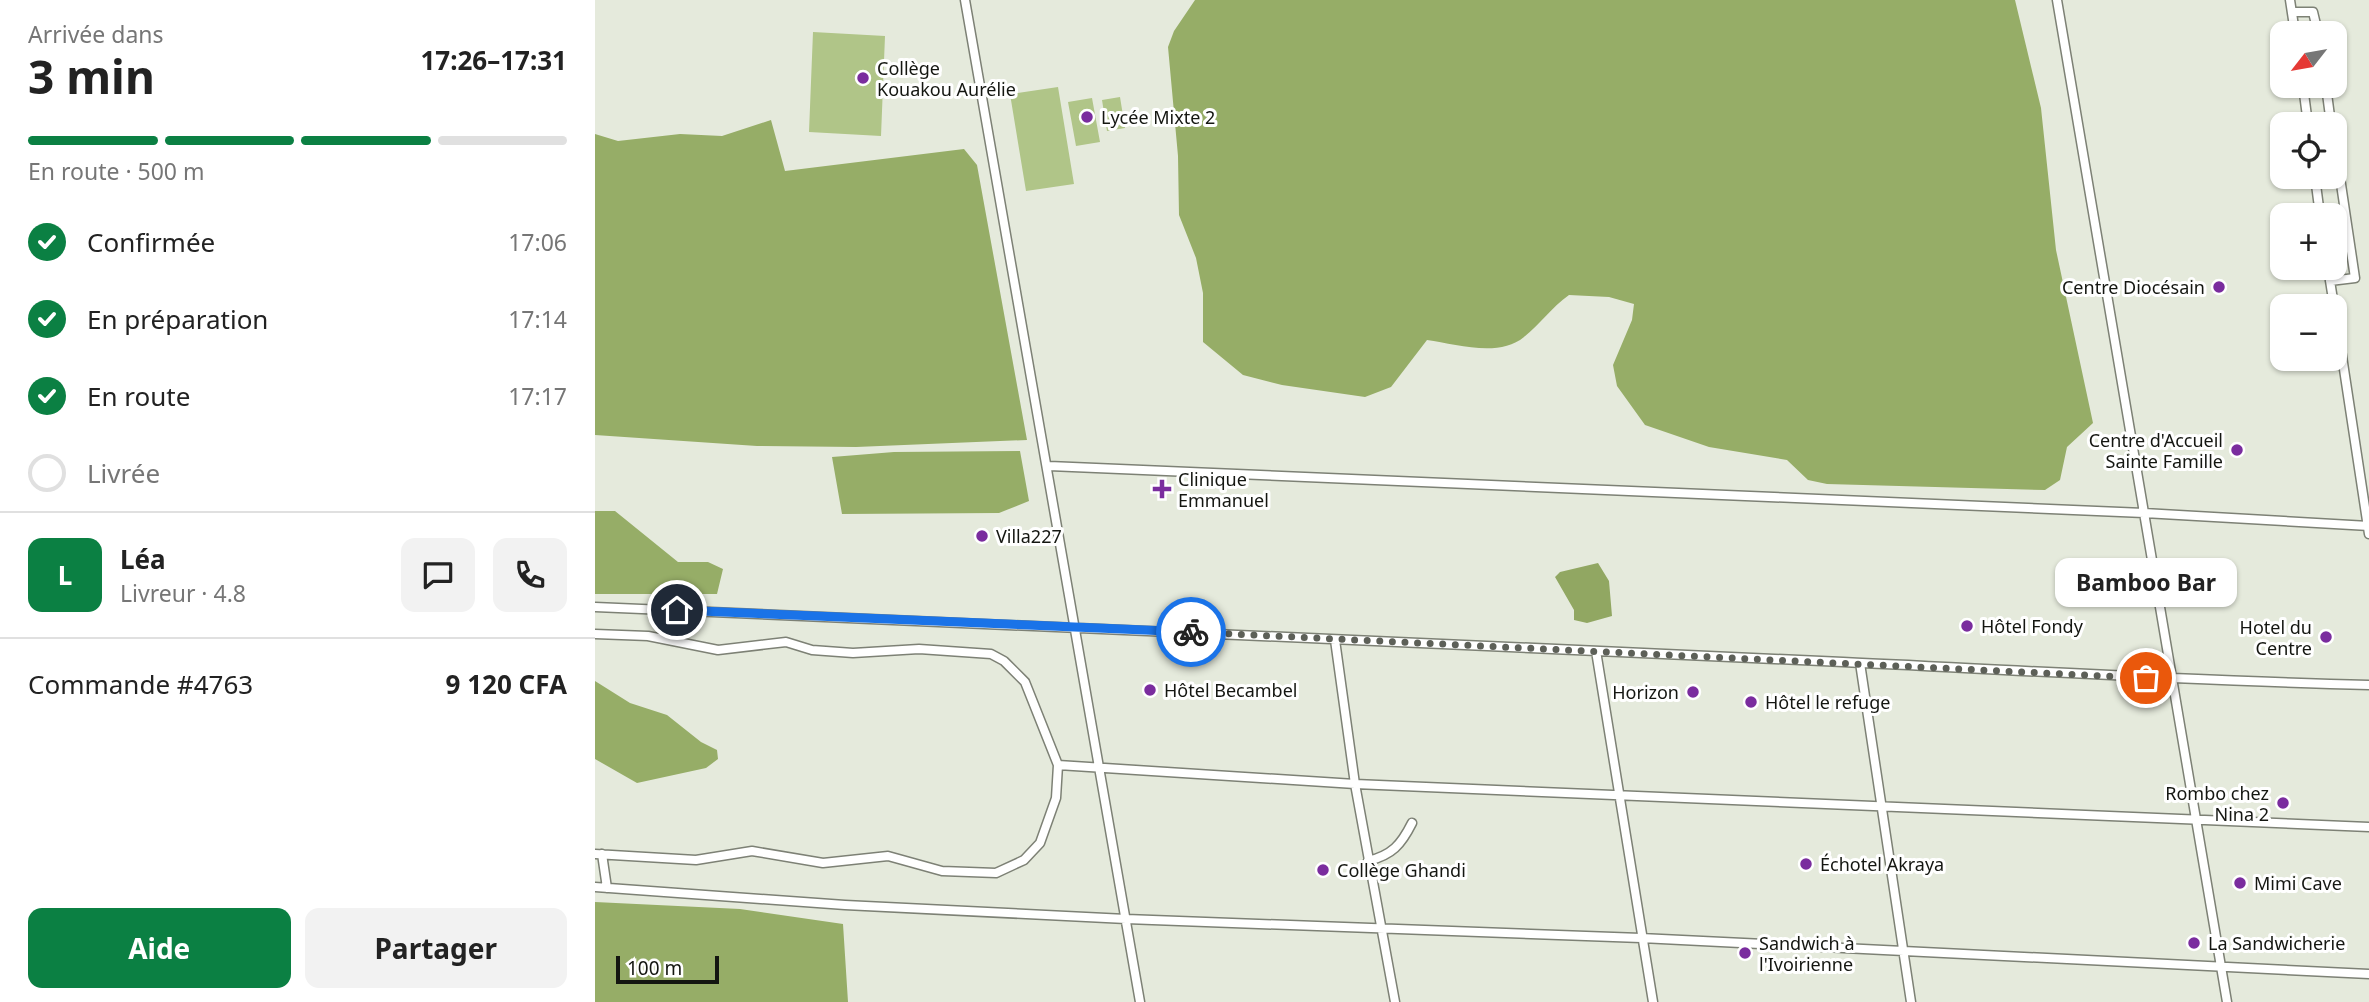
<!DOCTYPE html>
<html lang="fr">
<head>
<meta charset="utf-8">
<style>
	:root { --surface:#fff; --page:#f2f2f2; --text:#222; --muted:#767676; --line:#e0e0e0; --accent:#0b8043 }
	body { margin:0; font-family:"Noto Sans",sans-serif; background:var(--page); color:var(--text); height:100vh; display:flex; flex-direction:column; font-size:26px; white-space:nowrap }
	* { box-sizing:border-box; margin:0 }
	p { font-size:23px; color:var(--muted) }
	.icon { flex:none; width:38px; height:38px; fill:none; stroke:currentColor; stroke-width:2; stroke-linecap:round; stroke-linejoin:round }
	.map { position:relative; flex:1; overflow:hidden }
	.details { display:flex; flex-direction:column; background:var(--surface); width:595px }
	.details>* { flex:none }
	.needle { width:46px; rotate:239deg }
	.fabs { position:absolute; left:1675px; top:21px; display:grid; gap:14px }
	.fabs a { display:grid; place-items:center; width:77px; height:77px; border-radius:14px; background:var(--surface); box-shadow:0 2px 5px #0004; font-size:35px }
	.scale { position:absolute; left:21px; bottom:18px; width:103px; box-sizing:border-box; padding-left:7px; border:4px solid #141611; border-top:0; font-size:19px; line-height:24px; white-space:nowrap; color:#141611; -webkit-text-stroke:5px #fff; paint-order:stroke }
	.pin { position:absolute; display:grid; place-items:center; width:60px; height:60px; color:#fff; margin:-30px; border:4px solid #fff; border-radius:50%; box-shadow:0 2px 7px #0007 }
	.courier { position:absolute; display:grid; place-items:center; width:70px; height:70px; margin:-35px; border:5px solid #1a73e8; border-radius:50%; background:#fff; color:#222; box-shadow:0 2px 9px #0007 }
	.bubble { position:absolute; height:49px; border-radius:14px; background:var(--surface); box-shadow:0 2px 5px #0004; font-size:23px; font-weight:700; line-height:49px; text-align:center }
	.head em { font-style:normal; font-weight:700 }
	.head div { display:flex; flex-direction:column-reverse }
	.head { display:flex; align-items:center; justify-content:space-between; height:119px; padding:0 28px }
	h1 { font-size:46px; font-weight:700; line-height:52px }
	.bar { display:grid; grid-template-columns:repeat(4,1fr); gap:10px 7px; align-content:center; height:84px; padding:0 28px }
	.bar i { height:9px; border-radius:5px; background:var(--line) }
	.bar .current { background:var(--accent) }
	.bar p { grid-column:span 4 }
	.line { display:flex; align-items:center; gap:18px; padding:0 28px; border-top:2px solid var(--line) }
	.line div { flex:1 }
	.round { display:grid; place-items:center; flex:none; width:74px; height:74px; border-radius:14px; background:var(--page) }
	ol { padding:0 28px; list-style:none }
	li { display:flex; align-items:center; gap:21px; height:77px }
	li p { margin-inline-start:auto }
	li .icon { padding:7px; border-radius:50%; background:var(--accent); color:#fff; stroke-width:4 }
	li:last-child { color:var(--muted) }
	li i { width:38px; height:38px; border:4px solid var(--line); border-radius:50% }
	.cta { display:flex; gap:14px; margin-top:auto; padding:14px 28px }
	.cta a { flex:1; height:80px; border-radius:14px; background:var(--accent); color:#fff; font-size:28px; font-weight:700; line-height:80px; text-align:center }
	.cta a+a { background:var(--page); color:var(--text) }
	main { display:flex; flex:1; min-height:0 }
	.map>svg:first-child { display:block }
	.green { fill:#b0c588 }
	.forest { fill:#96ad67 }
	.water { fill:#91a762 }
	.lines { fill:none; stroke-linecap:round; stroke-linejoin:round }
	.minor-casing { stroke:#7d8175; stroke-width:11 }
	.minor { stroke:#fff; stroke-width:8 }
	.done { stroke:#5d6058; stroke-width:7; stroke-dasharray:0 12.6 }
	.route { stroke:#1a73e8; stroke-width:9 }
	.poi-dot { fill:#7a2c9e; stroke:#fff; stroke-width:2.5 }
	.labels { text-anchor:middle; dominant-baseline:central; stroke-width:6; stroke-linejoin:round; paint-order:stroke }
	.poi-label { font-size:18px; fill:#141611; stroke:#fff; text-anchor:start }
</style>
</head>
<body>
<main>
<section class="details">
<div class="head"><div><h1>3 min</h1><p>Arrivée dans</p></div><em>17:26–17:31</em></div>
<div class="bar"><i class="current"></i><i class="current"></i><i class="current"></i><i></i><p>En route · 500 m</p></div>
<ol>
<li><svg class="icon" aria-label="check" viewBox="0 0 24 24"><path d="M5 12l5 5 9-10"/></svg>Confirmée<p>17:06</p></li>
<li><svg class="icon" aria-label="check" viewBox="0 0 24 24"><path d="M5 12l5 5 9-10"/></svg>En préparation<p>17:14</p></li>
<li><svg class="icon" aria-label="check" viewBox="0 0 24 24"><path d="M5 12l5 5 9-10"/></svg>En route<p>17:17</p></li>
<li><i></i>Livrée</li>
</ol>
<div class="line" style="height:126px"><b class="round" style="background:var(--accent);color:#fff">L</b><div><b>Léa</b><p>Livreur · 4.8</p></div><a class="round"><svg class="icon" aria-label="chat" viewBox="0 0 24 24"><path d="M4 5h16v11H9l-5 4z"/></svg></a><a class="round"><svg class="icon" aria-label="phone" viewBox="0 0 24 24"><path d="M5 4h4l2 5-3 2q2 4 5 5l2-3 5 2v4C11 20 4 13 5 4z"/></svg></a></div>
<div class="line" style="height:91px"><div>Commande #4763</div><b>9 120 CFA</b></div>
<div class="cta"><a>Aide</a><a>Partager</a></div>
</section>
<div class="map">
<svg width="1774" height="1002" viewBox="0 0 1774 1002">
	<rect width="100%" height="100%" fill="#e5eadc"/>
	<path class="green" d="M218 32 290 36 286 136 214 132Z
		M463 87 479 184 431 191 415 94Z
		M525 97 530 128 512 131 507 100Z
		M497 98 505 142 481 146 473 102Z"/>
	<path class="forest" d="M600 0H1420L1446 108 1461 250 1498 423 1472 447 1465 480 1450 490 1232 484 1213 480 1192 460 1114 447 1050 425 1022 386 1018 365 1037 320 1039 304 1014 297 974 295C957 307 945 324 929 337 904 358 861 344 832 340L796 387 770 397 687 385 648 375 608 342V293L601 258 584 215 583 156 573 47 579 31Z
		M176 120 190 171 369 149 382 165 432 440 261 447 162 446 0 435V134L23 141 85 134 127 136Z
		M425 451 434 501 404 513 247 514 237 457 299 452Z
		M0 511H20L83 562H113L128 569 122 594H0Z
		M0 681 35 703 72 715 106 742 122 750 123 759 111 768 42 783 0 759Z
		M0 902 145 909 248 924 253 1002H0Z"/>
	<path class="water" d="M1003 563 1014 581 1017 616 992 623 979 620V610L960 577 965 572Z"/>
	<g class="lines">
		<g class="minor-casing">
			<path id="minor" d="M370 0 545 1002
				M1462 0 1632 1002
				M1695 0 1700 33
				M1697 12H1718L1723 33
				M1708 86 1713 124
				M1731 86 1736 124
				M1720 177 1725 215
				M1733 268 1739 306
				M1735 281 1760 278 1740 144
				M1740 310 1774 534
				M454 466 1549 513 1774 526
				M0 607C416 623 832 644 1248 662 1423 670 1598 681 1774 685
				M0 634 53 636 123 650 191 642 217 650 258 653 324 649 396 654 409 661 430 682 463 765 461 798 445 843 429 860 401 873 347 871 293 856 228 863 157 851 101 860 0 854
				M740 640 760 784 800 1002
				M1001 651 1058 1002
				M1265 663 1316 1002
				M463 765 760 784 1774 827
				M7 854 12 888
				M773 861C797 855 806 845 817 823
				M0 887 250 905 531 919 1046 938 1774 974"/>
		</g>
		<use href="#minor" class="minor"/>
	</g>
	<g class="lines">
		<path class="done" d="M596 632 1551 678"/>
		<path class="route" d="M82 610 596 632"/>
	</g>
	<g class="poi-dot">
		<circle cx="268" cy="78" r="7"/>
		<circle cx="492" cy="117" r="7"/>
		<circle cx="1624" cy="287" r="7"/>
		<circle cx="1642" cy="450" r="7"/>
		<path d="M563.5 478.5h7v7h7v7h-7v7h-7v-7h-7v-7h7z"/>
		<circle cx="387" cy="536" r="7"/>
		<circle cx="1372" cy="626" r="7"/>
		<circle cx="1731" cy="637" r="7"/>
		<circle cx="555" cy="690" r="7"/>
		<circle cx="1098" cy="692" r="7"/>
		<circle cx="1156" cy="702" r="7"/>
		<circle cx="1688" cy="803" r="7"/>
		<circle cx="1211" cy="864" r="7"/>
		<circle cx="728" cy="870" r="7"/>
		<circle cx="1645" cy="883" r="7"/>
		<circle cx="1599" cy="943" r="7"/>
		<circle cx="1150" cy="953" r="7"/>
	</g>
	<g class="labels">
		<g class="poi-label">
			<text x="282" y="68">Collège<tspan x="282" dy="21">Kouakou Aurélie</tspan></text>
			<text x="506" y="117">Lycée Mixte 2</text>
			<text x="1610" y="287" text-anchor="end">Centre Diocésain</text>
			<text x="1628" y="440" text-anchor="end">Centre d'Accueil<tspan x="1628" dy="21">Sainte Famille</tspan></text>
			<text x="583" y="479">Clinique<tspan x="583" dy="21">Emmanuel</tspan></text>
			<text x="401" y="536">Villa227</text>
			<text x="1386" y="626">Hôtel Fondy</text>
			<text x="1717" y="627" text-anchor="end">Hotel du<tspan x="1717" dy="21">Centre</tspan></text>
			<text x="569" y="690">Hôtel Becambel</text>
			<text x="1084" y="692" text-anchor="end">Horizon</text>
			<text x="1170" y="702">Hôtel le refuge</text>
			<text x="1674" y="793" text-anchor="end">Rombo chez<tspan x="1674" dy="21">Nina 2</tspan></text>
			<text x="1225" y="864">Échotel Akraya</text>
			<text x="742" y="870">Collège Ghandi</text>
			<text x="1659" y="883">Mimi Cave</text>
			<text x="1164" y="943">Sandwich à<tspan x="1164" dy="21">l'Ivoirienne</tspan></text>
			<text x="1613" y="943">La Sandwicherie</text>
		</g>
	</g>
</svg>
<div class="fabs">
<a><svg class="needle" viewBox="-14 -14 28 28"><path d="M0-13l5 13h-10z" fill="#e53935"/><path d="M0 13l5-13h-10z" fill="#767676"/></svg></a>
<a><svg class="icon" aria-label="locate" viewBox="0 0 24 24"><circle cx="12" cy="12" r="6"/><path d="M12 2v4M12 18v4M2 12h4M18 12h4"/></svg></a>
<a>+</a>
<a>−</a>
</div>
<div class="scale">100 m</div>
<div class="pin" style="left:1551px;top:678px;background:#ea580c"><svg class="icon" aria-label="bag" viewBox="0 0 24 24"><path d="M5 8h14l-1 12H6zM9 8a3 3 0 0 1 6 0"/></svg></div>
<div class="pin" style="left:82px;top:610px;background:#1f2937"><svg class="icon" aria-label="home" viewBox="0 0 24 24"><path d="M3 11l9-7 9 7M6 9v11h12V9"/></svg></div>
<div class="courier" style="left:596px;top:632px"><svg class="icon" aria-label="bike" viewBox="0 0 24 24"><circle cx="6" cy="16" r="4"/><circle cx="18" cy="16" r="4"/><path d="M6 16l4-8h5l3 8M10 8l3 8H6M13 5h3"/></svg></div>
<div class="bubble" style="left:1460px;top:558px;width:182px">Bamboo Bar</div>
</div>
</main>
</body>
</html>
